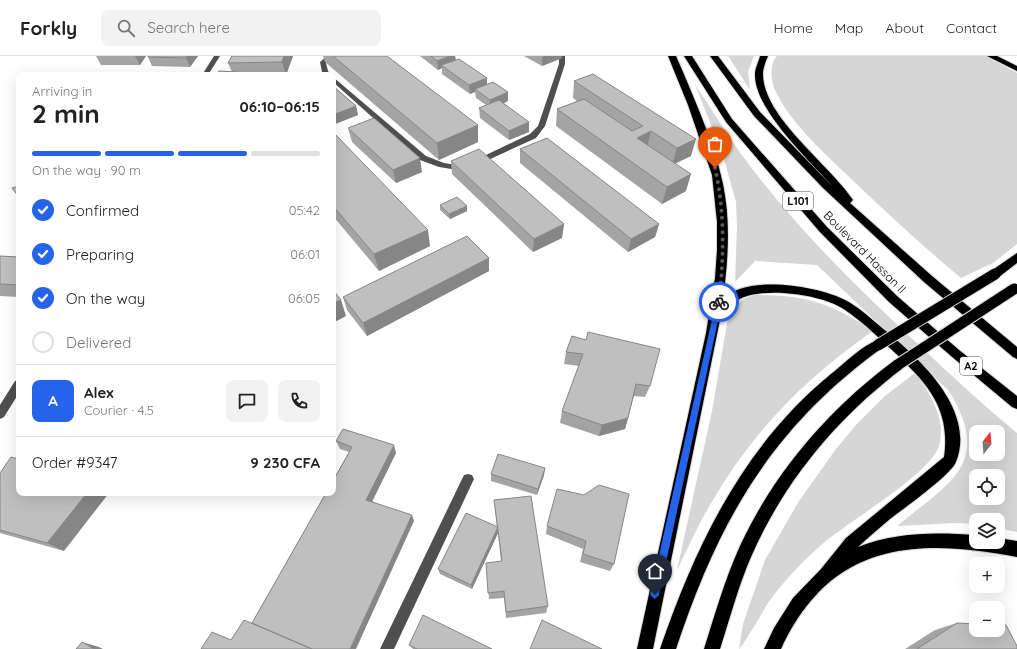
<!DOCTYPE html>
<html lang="en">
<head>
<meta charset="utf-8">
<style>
	:root { --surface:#fff; --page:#f2f2f2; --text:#222; --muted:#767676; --line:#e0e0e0; --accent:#2563eb }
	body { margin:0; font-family:Quicksand,sans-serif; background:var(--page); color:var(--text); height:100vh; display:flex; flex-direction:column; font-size:15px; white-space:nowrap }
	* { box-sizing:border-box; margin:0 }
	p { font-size:13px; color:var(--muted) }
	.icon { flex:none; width:22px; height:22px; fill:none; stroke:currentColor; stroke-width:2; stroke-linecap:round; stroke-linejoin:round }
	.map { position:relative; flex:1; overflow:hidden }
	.details { position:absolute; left:16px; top:16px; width:320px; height:424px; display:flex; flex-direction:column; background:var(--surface); border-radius:8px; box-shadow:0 4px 16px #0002 }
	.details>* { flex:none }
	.needle { width:26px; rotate:17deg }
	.controls { position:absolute; left:969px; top:369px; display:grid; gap:8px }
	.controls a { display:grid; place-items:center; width:36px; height:36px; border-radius:8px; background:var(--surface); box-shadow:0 4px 16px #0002; font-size:20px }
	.pin { position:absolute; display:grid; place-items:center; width:34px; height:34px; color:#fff; margin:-41px -17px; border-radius:50% 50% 50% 0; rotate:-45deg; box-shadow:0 0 4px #0007 }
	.pin .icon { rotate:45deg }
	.courier { position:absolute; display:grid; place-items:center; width:40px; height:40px; margin:-20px; border:3px solid #2563eb; border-radius:50%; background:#fff; color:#222; box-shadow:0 1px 5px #0007 }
	.summary em { font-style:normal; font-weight:800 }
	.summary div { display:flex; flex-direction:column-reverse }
	.summary { display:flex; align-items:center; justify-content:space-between; height:68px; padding:0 16px }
	h1 { font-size:26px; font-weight:800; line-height:30px }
	.bar { display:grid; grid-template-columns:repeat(4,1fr); gap:6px 4px; align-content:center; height:48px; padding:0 16px }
	.bar i { height:5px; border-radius:3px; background:var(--line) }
	.bar .active { background:var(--accent) }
	.bar p { grid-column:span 4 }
	.line { display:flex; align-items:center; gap:10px; padding:0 16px; border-top:1px solid var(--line) }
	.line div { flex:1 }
	.round { display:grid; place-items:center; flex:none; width:42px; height:42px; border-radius:8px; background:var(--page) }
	ol { padding:0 16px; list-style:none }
	li { display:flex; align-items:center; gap:12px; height:44px }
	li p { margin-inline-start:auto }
	li .icon { padding:4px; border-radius:50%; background:var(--accent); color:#fff; stroke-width:4 }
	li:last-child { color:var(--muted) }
	li i { width:22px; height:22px; border:2px solid var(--line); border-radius:50% }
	header { display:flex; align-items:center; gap:24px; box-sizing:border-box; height:56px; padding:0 20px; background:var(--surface); border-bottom:1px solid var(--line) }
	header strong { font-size:19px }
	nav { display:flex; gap:22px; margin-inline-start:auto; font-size:14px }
	.search { width:280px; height:36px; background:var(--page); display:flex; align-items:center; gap:10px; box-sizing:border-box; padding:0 14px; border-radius:8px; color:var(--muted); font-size:15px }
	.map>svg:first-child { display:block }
	.green { fill:#d6d6d6; fill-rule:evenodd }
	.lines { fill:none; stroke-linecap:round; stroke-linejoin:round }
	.highway-casing { stroke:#dbdbdb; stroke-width:2 }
	.minor { fill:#4f4f4f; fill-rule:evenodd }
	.highway { fill:#000; fill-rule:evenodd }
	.highway-bridge-casing { stroke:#dbdbdb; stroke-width:13; stroke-linecap:butt }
	.highway-bridge { stroke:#000; stroke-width:11 }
	.wall { fill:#a4a4a4 }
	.shaded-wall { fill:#868686 }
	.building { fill:#bfbfbf; stroke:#868686 }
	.route { fill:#2563eb }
	.done { stroke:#595959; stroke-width:4; stroke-dasharray:0 7.2 }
	.labels { text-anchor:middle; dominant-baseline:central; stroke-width:3; stroke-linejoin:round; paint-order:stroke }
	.shield { fill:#fff; stroke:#4c4c4c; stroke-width:1 }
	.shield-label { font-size:11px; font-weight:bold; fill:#000 }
	.street-label { font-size:12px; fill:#000; stroke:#fff }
</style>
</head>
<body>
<header>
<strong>Forkly</strong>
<div class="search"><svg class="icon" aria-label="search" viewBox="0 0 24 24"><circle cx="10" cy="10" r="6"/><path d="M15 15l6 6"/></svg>Search here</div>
<nav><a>Home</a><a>Map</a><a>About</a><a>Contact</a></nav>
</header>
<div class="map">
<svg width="1017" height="593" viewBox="0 0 1017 593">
	<rect width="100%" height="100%" fill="#fff"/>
	<path class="green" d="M728 0H754L748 16 750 34Z
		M777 0H986L1017 17V188L993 207 961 222C921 189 884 154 846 118 822 95 789 65 775 34 771 25 769 8 777 0Z
		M695 29C716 59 734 91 757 119 807 183 863 237 922 292 953 321 984 350 1017 377V476L998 472V464H976V468L957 467 897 470C950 426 993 408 949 335L817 209 755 205 735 226 737 171 736 146 722 96ZM976 376H998V398H976ZM976 420H998V442H976Z
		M755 239C806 239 831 247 873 275 803 324 753 375 710 449 697 470 688 493 677 514L712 355 728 262 735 248 748 241Z
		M915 317C930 337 947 363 939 390 930 419 845 467 819 491 800 508 782 527 768 547 763 555 743 590 739 593L743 568 765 504 799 445 836 393 856 369 885 340Z"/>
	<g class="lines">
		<g class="highway-casing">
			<path id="highway" d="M668 0H676L683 16C698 52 715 90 723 128 731 166 728 206 723 243 747 218 818 230 845 244 859 251 870 262 881 271 917 300 977 353 956 406 951 419 903 453 890 463 879 472 868 482 858 491 895 476 936 476 976 479V486H998V482L1017 485V501C913 481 830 487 781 593H764L774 572 793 542 821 513 846 482 944 401C950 359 933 333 903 305L905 308 903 312C838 361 784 425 751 501 738 531 730 562 720 593H704C715 558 725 523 740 490 775 415 829 353 895 304L899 303 903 304C884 287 864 266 842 252 819 238 762 230 738 244 730 248 727 256 723 263L720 264 653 593H637L706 277 715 222 717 194V166L712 119 688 49Z
				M684 0H692L732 63 827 171 897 240 959 294 1017 340V353L1012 351 951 300 889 246 819 175 726 66Z
				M710 0H718L760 56 834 132C811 106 754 54 755 18 755 12 759 5 760 0H768C766 5 763 12 763 18 763 61 830 109 853 144L850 147 932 220 1017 291V303L1013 301 924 226 823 132 754 60Z
				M987 0H997L1017 10V15Z
				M1017 197V207L999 221H991L990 218 991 215Z
				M878 284 882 286 884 289 882 292C771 372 718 466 676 593H660C696 488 744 389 831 318 845 307 861 290 878 284Z"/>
		</g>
		<path class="minor" d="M214 0H220L208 19H202Z
			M327 0H334L326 7 328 15 331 19H324L322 16 320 6Z
			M559 0H565V8L545 70 536 82 464 115 439 111 420 104 333 26V21L426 100 444 107 463 110 530 78 538 70 559 8Z
			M19 324V337L4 361 0 363V349L15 325Z
			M468 418 472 419 474 423 394 593H380L464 419Z"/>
		<use href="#highway" class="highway"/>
		<g class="highway-bridge-casing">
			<path id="highway-bridge" d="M878 289 995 218
				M899 308 1014 233"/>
		</g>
		<use href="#highway-bridge" class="highway-bridge"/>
	</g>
	<path class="wall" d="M96 0H146L140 9H101Z
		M148 0H198L190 11 152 10 148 1Z
		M232 0H293L286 19H217L232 16 228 7Z
		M323 0H387L478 86 439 104 325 6Z
		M420 0H455L456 4 508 45 503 48 529 66V76L509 84 480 62 479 52 486 49 476 42 475 36 470 38 442 18V12L438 14Z
		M524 0H562V2L542 10Z
		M574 25 691 100 676 107 686 135 662 148 556 70 557 53 577 45 573 42Z
		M333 30 356 50 358 59 335 68 333 66Z
		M348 72 422 116 396 127 352 86Z
		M333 76 430 190 379 215 333 160Z
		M520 93 659 168 655 181 628 196 520 107Z
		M451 105 564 168 562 182 533 196 452 118Z
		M440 149 467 150V155L450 163 440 154Z
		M0 200 19 201V241L0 240Z
		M489 202V215L367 280 347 254 343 241Z
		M572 280 650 330 645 341 634 340 625 373 599 380 560 367 562 355 579 310 564 308 566 296Z
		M336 385 396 397 372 445 414 465 231 584 252 567 349 396 340 393Z
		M545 412 544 419 537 439 491 425V418Z
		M0 417 64 495 0 477Z
		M557 433 614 508 610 515 580 506 583 493 546 478 547 470Z
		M494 444 548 550 546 557 506 562 504 542 489 543 486 507 501 505 498 477 472 533 440 518 438 513 497 471Z
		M957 567 1017 593H905L935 574Z
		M409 589 492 593H413Z"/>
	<path class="shaded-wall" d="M135 0H146L140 9Z
		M187 0H198L190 11 186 2Z
		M284 0H293L286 19 282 6Z
		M450 0H455L456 7 441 9 442 12 438 14 437 5Z
		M545 0H562V2L542 10V1Z
		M487 22V31L475 33V36L470 38 469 29Z
		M508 36V45L490 53V44Z
		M356 50 358 59 335 68 333 59Z
		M529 66V76L509 84V75Z
		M478 69V86L439 104 437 87Z
		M651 75 647 92 637 82Z
		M696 83 691 100 672 109 677 92Z
		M420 102 422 116 396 127 393 114Z
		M691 118 686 135 662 148 667 131Z
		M467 150V155L450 163 449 158Z
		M564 168 562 182 533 196 534 183Z
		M659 168 655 181 628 196 631 183Z
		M428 174 430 190 379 215 374 198Z
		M489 202V215L367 280 363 267Z
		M341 244 346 260 333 267V247Z
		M628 362 625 373 599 380 602 369Z
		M394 389 396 397 370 450 366 444Z
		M545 412 544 419 537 439 538 433Z
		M87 437H109L64 495 47 487Z
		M412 459 414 465 356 593H350Z
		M497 472 498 477 472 533 471 529Z
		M82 586 99 591 103 593H94Z"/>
	<path class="building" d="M148 0H187L186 2 148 1Z
		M232 0H284L282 6 228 7Z
		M333 0H387L478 69 437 87Z
		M431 0H450L437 5Z
		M459 3 487 22 469 29 441 9Z
		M219 15 237 16 235 19H217Z
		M593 18 696 83 677 92 651 75 637 82 691 118 667 131 557 53 584 43 632 75 643 70 574 25Z
		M493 26 508 36 490 44 475 33Z
		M333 30 356 50 333 59Z
		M499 44 529 66 509 75 479 52Z
		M374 62 420 102 393 114 348 72Z
		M333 76 428 174 374 198 333 150Z
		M547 82 659 168 631 183 520 93Z
		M479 93 564 168 534 183 451 105Z
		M19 130V141L12 132Z
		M457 141 467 150 449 158 440 149Z
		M467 180 489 202 363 267 343 241Z
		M0 200 19 201V229L0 228Z
		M333 234 341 244 333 247Z
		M588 276 660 293 650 330 636 328 628 362 602 369 562 355 583 298 566 296 572 280 586 284Z
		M343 373 394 389 366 444 412 459 350 593H312L252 567 326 437H333V425L352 391 336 385Z
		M498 398 545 412 538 433 491 418Z
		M11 401 19 403V437H87L47 487 0 474V417Z
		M599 429 629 438 614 508 583 498 586 485 547 470 557 433 584 439Z
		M531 440 548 550 506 556 504 535 488 537 486 507 502 505 494 444Z
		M466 457 498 471 471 529 438 513Z
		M423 559 492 593H417L409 589Z
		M244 564 312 593H201L212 576 231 584Z
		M542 564 602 593H530Z
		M957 567 976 568V574H998V568L1006 569 1017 590V593H917Z
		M82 586 94 593H76Z"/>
	<path class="route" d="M719 243 722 246 659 539 655 543 650 539 716 246Z"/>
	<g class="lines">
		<path class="done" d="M715 112C725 156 724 201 719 246"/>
	</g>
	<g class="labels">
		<g class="shield">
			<rect x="783" y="136" width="30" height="18" rx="3"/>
			<rect x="960" y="301" width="22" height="18" rx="3"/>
		</g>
		<g class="shield-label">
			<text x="798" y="145">L101</text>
			<text x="971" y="310">A2</text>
		</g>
		<g class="street-label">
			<text transform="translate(865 196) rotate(45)">Boulevard Hassan II</text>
		</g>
	</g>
</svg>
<div class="controls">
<a><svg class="needle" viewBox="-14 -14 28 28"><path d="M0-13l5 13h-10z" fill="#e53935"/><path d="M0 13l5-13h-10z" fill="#767676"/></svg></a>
<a><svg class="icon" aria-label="locate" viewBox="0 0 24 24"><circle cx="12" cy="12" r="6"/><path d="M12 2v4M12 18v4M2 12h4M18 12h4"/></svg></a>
<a><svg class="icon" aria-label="layers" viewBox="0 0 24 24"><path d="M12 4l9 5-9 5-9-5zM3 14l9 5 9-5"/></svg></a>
<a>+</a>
<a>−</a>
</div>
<div class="pin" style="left:715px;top:112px;background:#ea580c"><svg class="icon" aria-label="bag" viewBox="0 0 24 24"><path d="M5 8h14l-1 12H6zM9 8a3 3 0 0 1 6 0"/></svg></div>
<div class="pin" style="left:655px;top:539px;background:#1f2937"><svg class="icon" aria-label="home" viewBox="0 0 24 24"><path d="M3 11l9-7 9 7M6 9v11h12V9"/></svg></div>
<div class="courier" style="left:719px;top:246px"><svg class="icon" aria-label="bike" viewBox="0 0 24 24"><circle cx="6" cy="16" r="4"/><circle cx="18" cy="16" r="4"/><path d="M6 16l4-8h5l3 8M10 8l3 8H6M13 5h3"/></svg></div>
<section class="details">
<div class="summary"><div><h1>2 min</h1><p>Arriving in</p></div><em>06:10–06:15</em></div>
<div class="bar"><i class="active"></i><i class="active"></i><i class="active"></i><i></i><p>On the way · 90 m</p></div>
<ol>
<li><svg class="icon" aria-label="check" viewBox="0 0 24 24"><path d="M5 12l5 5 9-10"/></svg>Confirmed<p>05:42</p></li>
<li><svg class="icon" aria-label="check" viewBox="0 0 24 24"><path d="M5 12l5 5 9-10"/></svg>Preparing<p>06:01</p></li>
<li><svg class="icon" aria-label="check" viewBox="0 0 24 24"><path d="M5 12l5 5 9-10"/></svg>On the way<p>06:05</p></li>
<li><i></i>Delivered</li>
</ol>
<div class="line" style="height:72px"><b class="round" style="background:var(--accent);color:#fff">A</b><div><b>Alex</b><p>Courier · 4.5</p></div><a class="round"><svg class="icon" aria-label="chat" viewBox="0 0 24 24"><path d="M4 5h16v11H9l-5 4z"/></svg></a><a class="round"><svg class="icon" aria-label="phone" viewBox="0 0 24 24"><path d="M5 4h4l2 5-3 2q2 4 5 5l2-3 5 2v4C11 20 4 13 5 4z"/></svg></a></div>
<div class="line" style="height:52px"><div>Order #9347</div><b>9 230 CFA</b></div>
</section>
</div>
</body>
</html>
